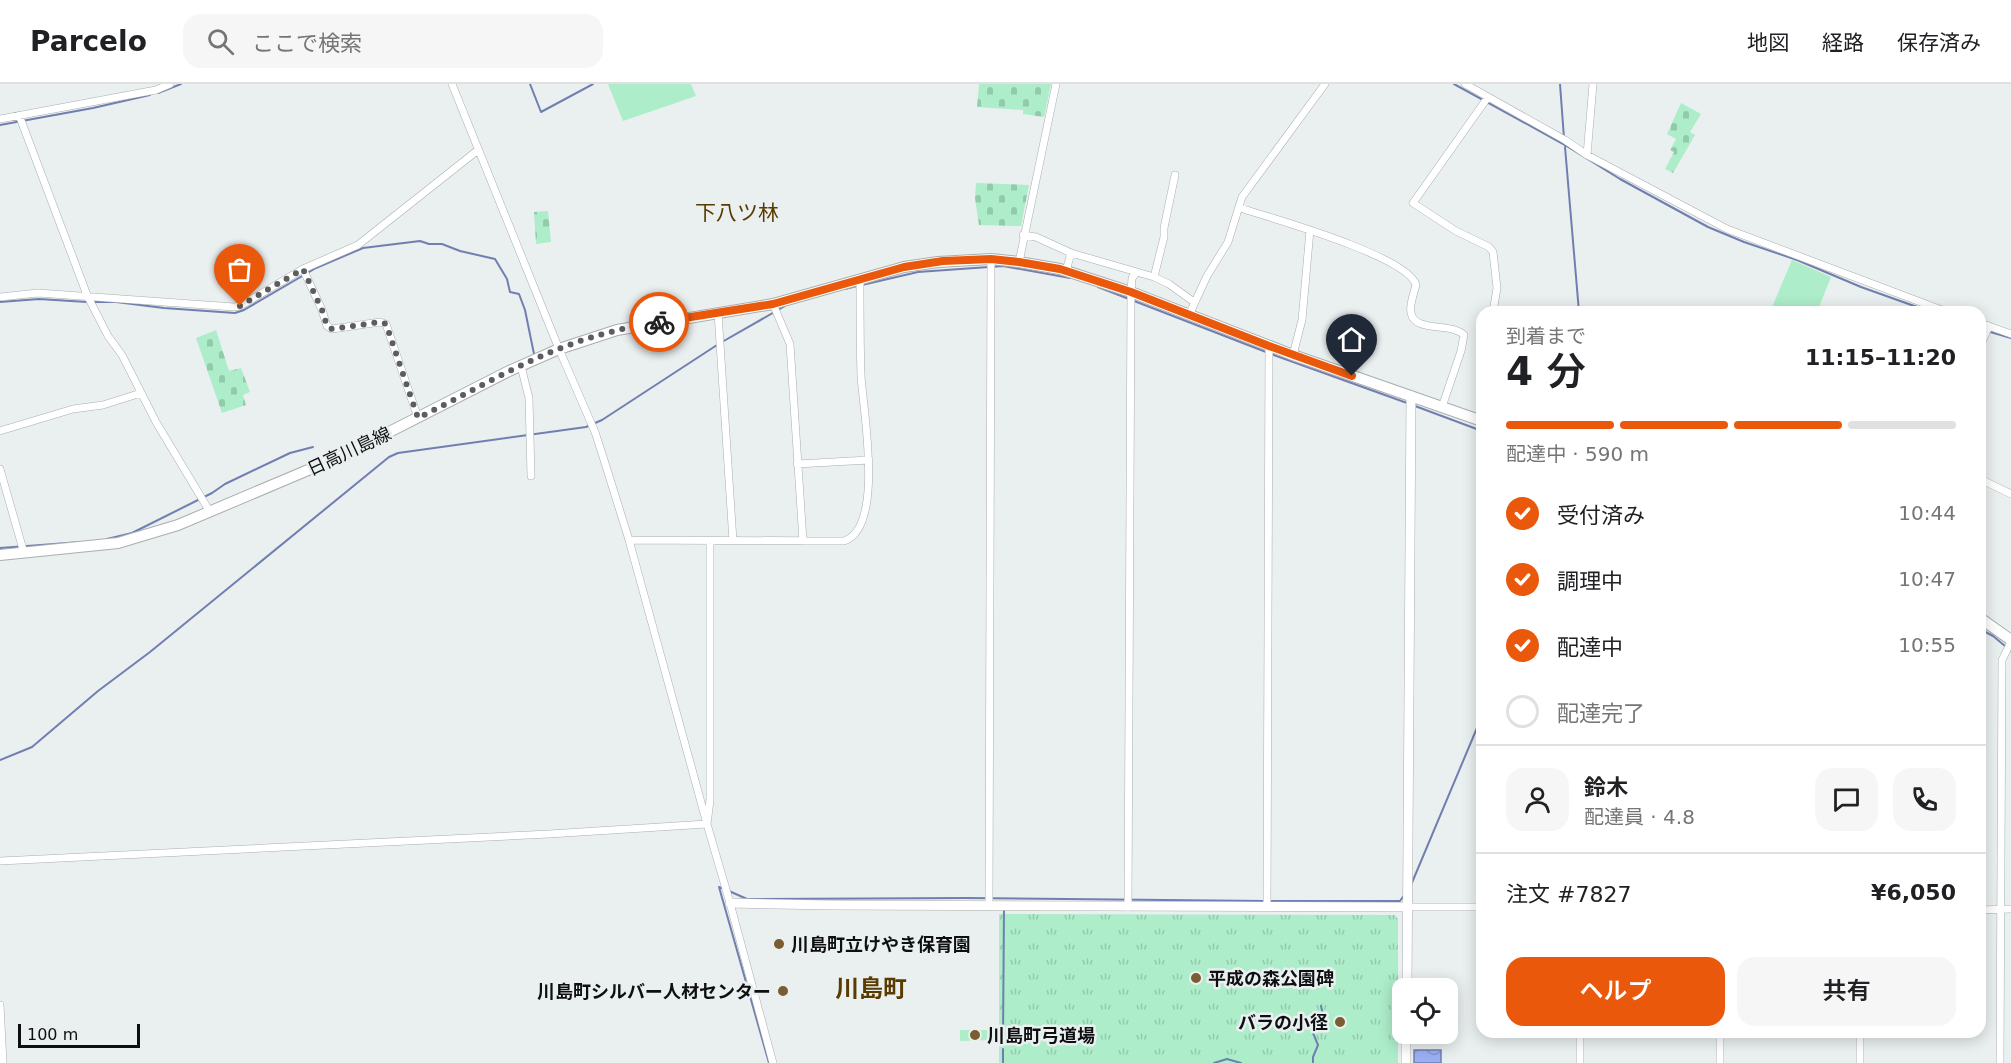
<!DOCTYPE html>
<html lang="ja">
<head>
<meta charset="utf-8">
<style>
	:root { --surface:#fff; --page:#f6f6f6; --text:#202124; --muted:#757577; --line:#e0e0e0; --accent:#ea580c }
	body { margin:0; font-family:"DejaVu Sans","Noto Sans JP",sans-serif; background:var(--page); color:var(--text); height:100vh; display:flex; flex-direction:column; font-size:22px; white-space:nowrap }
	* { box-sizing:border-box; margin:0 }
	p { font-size:20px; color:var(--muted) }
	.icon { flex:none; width:33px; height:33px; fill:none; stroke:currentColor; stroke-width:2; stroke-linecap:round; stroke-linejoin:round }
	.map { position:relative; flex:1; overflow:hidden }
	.details { position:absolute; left:1476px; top:222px; width:510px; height:732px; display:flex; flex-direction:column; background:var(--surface); border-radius:18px; box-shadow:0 3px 15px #0003 }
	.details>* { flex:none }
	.tools { position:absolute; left:1392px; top:894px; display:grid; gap:12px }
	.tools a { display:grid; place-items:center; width:66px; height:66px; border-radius:12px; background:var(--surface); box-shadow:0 3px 15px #0003; font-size:30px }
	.scale { position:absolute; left:18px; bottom:15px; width:122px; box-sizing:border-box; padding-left:6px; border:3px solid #0e0f10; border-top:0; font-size:16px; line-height:21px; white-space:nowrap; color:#0e0f10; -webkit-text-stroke:4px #eaeff0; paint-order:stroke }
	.pin { position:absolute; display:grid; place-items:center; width:51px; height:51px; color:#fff; margin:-62px -26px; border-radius:50% 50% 50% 0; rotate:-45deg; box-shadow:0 0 6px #0007 }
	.pin .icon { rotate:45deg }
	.courier { position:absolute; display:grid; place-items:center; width:60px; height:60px; margin:-30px; border:4px solid #ea580c; border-radius:50%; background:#fff; color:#222; box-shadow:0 2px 8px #0007 }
	.head em { font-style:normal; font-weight:600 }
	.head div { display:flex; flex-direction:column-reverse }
	.head { display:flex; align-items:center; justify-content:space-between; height:102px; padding:0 30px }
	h1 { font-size:39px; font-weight:600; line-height:45px }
	.bar { display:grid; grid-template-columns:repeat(4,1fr); gap:9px 6px; align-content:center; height:72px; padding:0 30px }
	.bar i { height:8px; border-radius:4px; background:var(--line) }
	.bar .on { background:var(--accent) }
	.bar p { grid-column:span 4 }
	.line { display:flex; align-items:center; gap:15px; padding:0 30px; border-top:2px solid var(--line) }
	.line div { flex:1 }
	.round { display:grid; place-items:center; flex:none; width:63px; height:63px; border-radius:18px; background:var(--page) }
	ol { padding:0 30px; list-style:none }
	li { display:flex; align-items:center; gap:18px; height:66px }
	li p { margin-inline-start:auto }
	li .icon { padding:6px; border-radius:50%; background:var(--accent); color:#fff; stroke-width:4 }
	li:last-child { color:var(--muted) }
	li i { width:33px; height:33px; border:3px solid var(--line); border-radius:50% }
	.cta { display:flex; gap:12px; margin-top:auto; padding:12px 30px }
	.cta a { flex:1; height:69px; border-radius:18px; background:var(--accent); color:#fff; font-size:24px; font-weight:600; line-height:69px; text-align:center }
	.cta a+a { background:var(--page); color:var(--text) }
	header { display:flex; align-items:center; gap:36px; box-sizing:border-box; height:84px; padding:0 30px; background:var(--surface); border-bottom:2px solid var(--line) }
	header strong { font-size:28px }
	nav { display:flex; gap:33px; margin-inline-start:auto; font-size:21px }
	.search { width:420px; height:54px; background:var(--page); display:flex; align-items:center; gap:15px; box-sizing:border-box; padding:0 21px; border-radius:18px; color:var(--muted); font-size:22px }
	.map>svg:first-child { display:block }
	.grass { fill:#adedca }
	.cemetery { fill:url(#cemetery-stones) }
	.park { fill:url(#park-tufts) }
	.water { fill:url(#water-waves); stroke:#717fb0; stroke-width:1.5 }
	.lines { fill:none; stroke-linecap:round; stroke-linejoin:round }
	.stream { stroke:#717fb0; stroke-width:2 }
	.minor-casing { stroke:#a9aeaf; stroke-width:8 }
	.tertiary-casing { stroke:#a9aeaf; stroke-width:10 }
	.primary-casing { stroke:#a9aeaf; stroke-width:12 }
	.minor { stroke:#fff; stroke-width:7 }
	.tertiary { stroke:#fff; stroke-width:9 }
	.primary { stroke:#fff; stroke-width:10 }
	.done { stroke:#5b5d5e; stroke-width:6; stroke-dasharray:0 10.8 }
	.route { stroke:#ea580c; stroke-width:8 }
	.poi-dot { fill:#7a5d30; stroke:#eaeff0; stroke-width:2 }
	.labels { text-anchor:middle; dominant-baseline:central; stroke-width:5; stroke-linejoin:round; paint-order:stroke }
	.street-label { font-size:18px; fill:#0e0f10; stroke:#eaeff0 }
	.poi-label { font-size:18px; font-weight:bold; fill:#0e0f10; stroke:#eaeff0; text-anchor:start }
	.quarter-label { font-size:21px; fill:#593b00; stroke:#eaeff0 }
	.district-label { font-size:24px; font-weight:bold; fill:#593b00; stroke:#eaeff0 }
</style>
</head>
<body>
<header>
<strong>Parcelo</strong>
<div class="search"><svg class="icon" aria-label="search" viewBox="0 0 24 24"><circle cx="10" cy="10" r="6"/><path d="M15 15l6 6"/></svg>ここで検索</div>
<nav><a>地図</a><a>経路</a><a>保存済み</a></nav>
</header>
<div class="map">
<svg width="2011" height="979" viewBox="0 0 2011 979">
	<defs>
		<pattern id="cemetery-stones" width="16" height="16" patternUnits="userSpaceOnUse" patternTransform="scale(1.5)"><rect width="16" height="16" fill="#adedca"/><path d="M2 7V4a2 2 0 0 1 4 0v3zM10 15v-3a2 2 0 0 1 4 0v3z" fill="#94caac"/></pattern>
		<pattern id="park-tufts" width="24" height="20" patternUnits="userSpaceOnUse" patternTransform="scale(1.5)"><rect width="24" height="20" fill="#adedca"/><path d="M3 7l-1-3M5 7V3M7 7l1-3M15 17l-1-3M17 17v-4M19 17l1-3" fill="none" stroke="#94caac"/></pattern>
		<pattern id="water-waves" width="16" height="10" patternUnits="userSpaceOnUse" patternTransform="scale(1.5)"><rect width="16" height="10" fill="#9baff4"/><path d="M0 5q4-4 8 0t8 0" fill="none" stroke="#8495d0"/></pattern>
	</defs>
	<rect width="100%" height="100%" fill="#eaeff0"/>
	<path class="grass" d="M608 0H691L696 12 623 37Z
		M1792 176 1831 193 1817 228H1770Z
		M960 946H991V956L960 957Z"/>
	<path class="cemetery" d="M979 0H1051L1044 33 1023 30V26L977 23Z
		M1681 19 1701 30 1690 48 1695 51 1673 89 1665 85 1674 68 1670 66 1676 55 1667 50Z
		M976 99 1029 101 1021 142 979 141 975 114Z
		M548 127 551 158 536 160 534 128Z
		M216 246 229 287 241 284 250 308 243 311 246 321 222 329 196 254Z"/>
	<path class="park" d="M999 830 1395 831 1398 835V979H999Z"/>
	<path class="water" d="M1414 966H1441V979H1414Z"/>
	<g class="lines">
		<path class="stream" d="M530 0 541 28 593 0
			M1454 0 1565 61 1620 95 1708 143 1744 158 1797 176 1861 203 1931 228
			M1560 0 1564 54
			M158 9 181 0
			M0 41 93 24 150 11
			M1565 63 1579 228
			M862 201 918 188 1003 182 1070 194
			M1098 203 1266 268
			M845 205 857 202
			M0 218 39 215 87 218
			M93 218H116L164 224 235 229 244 226 316 184 363 164 420 157 429 160H442L460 167 495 175 507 195 510 208 519 210 525 226 534 270
			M1980 245 2011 254
			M722 258 785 222
			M1271 270 1407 319
			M1415 322 1482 347
			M107 455 132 449 212 409 225 400 290 369 313 363
			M0 464 81 458
			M1980 545 1993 552 2011 567
			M0 676 32 663 98 607 150 568 389 373 398 369 586 343 602 336 717 261
			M1411 801 1482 632
			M724 805 719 803 769 979
			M729 807 747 815 966 814 1264 817
			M1270 817H1400L1405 810
			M1003 954 1004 823
			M1003 979V965
			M1214 979 1227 975 1241 979
			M1313 979V973L1318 961 1313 949 1314 943 1324 935 1321 922"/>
		<g class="minor-casing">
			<path id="minor" d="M452 0 559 265 595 348 605 379 629 456 707 740 730 819 773 979
				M1465 0 1565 56 1587 71 1727 145 1947 228
				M1488 13 1413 119 1456 147 1489 163 1493 168 1497 204 1493 228
				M19 31 87 211 108 252 122 271 156 338 210 428
				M0 35 156 6 170 0
				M1587 71 1593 0
				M1240 124C1271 134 1408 172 1416 201 1414 209 1409 221 1411 229 1415 249 1451 238 1464 251L1461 267 1442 323
				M1023 151 1036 153 1071 169 1154 193 1169 200 1194 218
				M1019 178 1056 0
				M303 185 322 226 327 242 332 245 380 238 386 240 418 334
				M1066 187 1071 169
				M1154 193 1164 153V144L1175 91
				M0 213 38 209 234 223 240 222 303 185 358 161 478 66
				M773 220 790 260 803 457
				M718 229 733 457
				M1189 231 1207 192 1228 158 1242 113 1325 0
				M1980 239 2011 250
				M1980 262 1989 242
				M1293 271 1302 236 1310 146
				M521 282 529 314 531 392
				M0 347 73 325 103 321 141 309
				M797 380 869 376
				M0 385 24 469
				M1980 395 2011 410
				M629 456 844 457C885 444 863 325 861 292 860 260 860 228 860 195
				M0 777 549 750 707 740 710 716V456
				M989 821 991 175
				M1128 823 1131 208 1132 194 1136 189
				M1267 823 1269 262
				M1408 823H1482
				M1980 826 2011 825
				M0 921 3 979
				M1580 979V948
				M1720 979V948
				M1860 979V948
				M2000 979 2002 576 2011 558"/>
		</g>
		<g class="tertiary-casing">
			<path id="tertiary" d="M730 819 832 821 1408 823
				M1407 904 1411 312
				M1406 979V950"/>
		</g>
		<g class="primary-casing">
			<path id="primary" d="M0 471 118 459 178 441 346 370 509 287 559 265 617 246 773 220 904 183 938 178 991 175 1019 178 1060 185 1131 208 1293 271 1482 337
				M1980 534 2011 556"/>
		</g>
		<use href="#minor" class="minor"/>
		<use href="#tertiary" class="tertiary"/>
		<use href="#primary" class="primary"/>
	</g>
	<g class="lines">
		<path class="done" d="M240 222 303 185 322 226 327 242 332 245 380 238 386 240 418 334C483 302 547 262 619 246 632 242 646 240 659 238"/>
		<path class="route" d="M659 238 773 220 904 183 943 177 991 175 1019 178 1060 185 1131 208 1269 262 1352 292"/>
	</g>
	<g class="poi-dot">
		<circle cx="779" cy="860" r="6"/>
		<circle cx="1196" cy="894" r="6"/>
		<circle cx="783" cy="907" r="6"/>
		<circle cx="1340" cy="938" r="6"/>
		<circle cx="975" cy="951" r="6"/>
	</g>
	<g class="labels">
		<g class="street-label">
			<text transform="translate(349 367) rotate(-25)">日高川島線</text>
		</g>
		<g class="poi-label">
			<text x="791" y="860">川島町立けやき保育園</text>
			<text x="1208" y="894">平成の森公園碑</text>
			<text x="771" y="907" text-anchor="end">川島町シルバー人材センター</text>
			<text x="1328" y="938" text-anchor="end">バラの小径</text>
			<text x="987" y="951">川島町弓道場</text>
		</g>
		<g class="quarter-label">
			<text x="737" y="129">下八ツ林</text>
		</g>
		<g class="district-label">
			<text x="871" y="905">川島町</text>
		</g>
	</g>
</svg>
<div class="tools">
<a><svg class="icon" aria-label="locate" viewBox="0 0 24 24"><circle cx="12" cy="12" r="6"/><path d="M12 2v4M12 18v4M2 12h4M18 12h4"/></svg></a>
</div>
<div class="scale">100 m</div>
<div class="pin" style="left:240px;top:222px;background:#ea580c"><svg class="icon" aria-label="bag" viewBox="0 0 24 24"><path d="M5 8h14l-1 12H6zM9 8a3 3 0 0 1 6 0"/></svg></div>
<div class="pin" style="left:1352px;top:292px;background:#1f2937"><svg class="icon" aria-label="home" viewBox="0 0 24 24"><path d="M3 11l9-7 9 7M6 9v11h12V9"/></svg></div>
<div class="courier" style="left:659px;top:238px"><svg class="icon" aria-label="bike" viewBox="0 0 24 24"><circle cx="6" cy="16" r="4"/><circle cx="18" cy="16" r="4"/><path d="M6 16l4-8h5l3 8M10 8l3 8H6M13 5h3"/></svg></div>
<section class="details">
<div class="head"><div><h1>4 分</h1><p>到着まで</p></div><em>11:15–11:20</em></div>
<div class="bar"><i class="on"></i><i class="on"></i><i class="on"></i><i></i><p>配達中 · 590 m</p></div>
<ol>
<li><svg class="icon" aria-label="check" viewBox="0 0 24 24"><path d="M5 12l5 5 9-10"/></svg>受付済み<p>10:44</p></li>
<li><svg class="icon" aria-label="check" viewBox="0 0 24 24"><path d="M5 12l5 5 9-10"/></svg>調理中<p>10:47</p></li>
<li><svg class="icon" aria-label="check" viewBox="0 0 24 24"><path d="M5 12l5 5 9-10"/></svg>配達中<p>10:55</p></li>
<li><i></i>配達完了</li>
</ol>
<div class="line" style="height:108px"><a class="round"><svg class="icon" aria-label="person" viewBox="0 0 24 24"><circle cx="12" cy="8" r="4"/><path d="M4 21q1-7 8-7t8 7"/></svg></a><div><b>鈴木</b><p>配達員 · 4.8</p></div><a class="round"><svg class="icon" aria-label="chat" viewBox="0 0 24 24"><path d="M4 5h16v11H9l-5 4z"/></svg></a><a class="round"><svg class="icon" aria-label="phone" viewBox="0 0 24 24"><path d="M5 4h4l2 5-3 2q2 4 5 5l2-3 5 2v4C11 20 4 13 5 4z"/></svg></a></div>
<div class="line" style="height:78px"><div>注文 #7827</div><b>¥6,050</b></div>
<div class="cta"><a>ヘルプ</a><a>共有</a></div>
</section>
</div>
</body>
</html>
